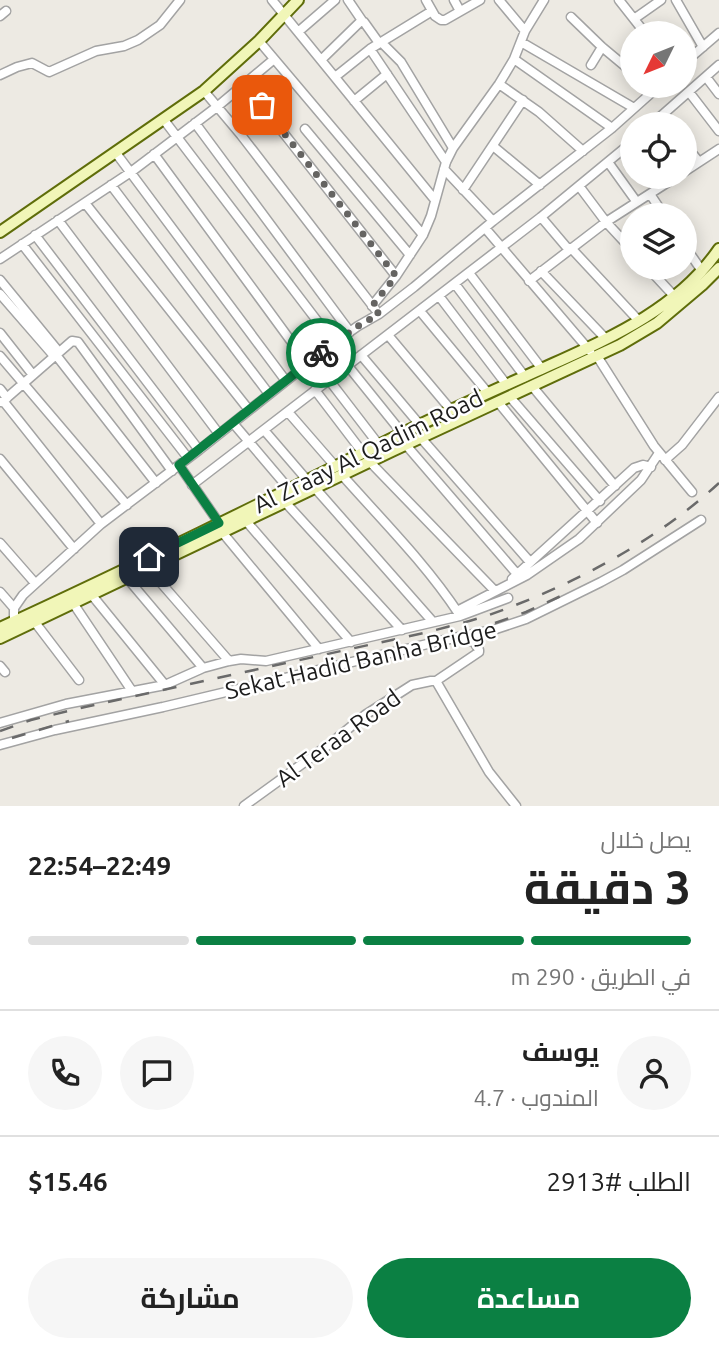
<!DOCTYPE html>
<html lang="ar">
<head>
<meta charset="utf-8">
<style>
	:root { --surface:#fff; --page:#f6f6f6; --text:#222; --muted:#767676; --line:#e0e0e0; --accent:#0b8043 }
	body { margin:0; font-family:Ubuntu,Cairo,sans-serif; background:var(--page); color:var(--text); direction:rtl; height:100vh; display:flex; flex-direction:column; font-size:26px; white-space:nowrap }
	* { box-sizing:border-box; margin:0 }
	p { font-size:23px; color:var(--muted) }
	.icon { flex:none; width:38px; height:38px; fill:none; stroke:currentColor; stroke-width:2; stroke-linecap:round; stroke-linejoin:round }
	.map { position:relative; height:806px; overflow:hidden; direction:ltr }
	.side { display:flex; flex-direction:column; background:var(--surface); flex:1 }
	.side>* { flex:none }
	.needle { width:46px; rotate:227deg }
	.controls { position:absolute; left:620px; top:21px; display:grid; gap:14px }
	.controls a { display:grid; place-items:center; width:77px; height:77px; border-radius:50%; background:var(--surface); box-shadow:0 4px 18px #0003; font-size:35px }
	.pin { position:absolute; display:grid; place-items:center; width:60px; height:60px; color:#fff; margin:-30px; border-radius:14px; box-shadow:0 4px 10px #0006 }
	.courier { position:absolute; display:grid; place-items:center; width:70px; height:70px; margin:-35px; border:5px solid #0b8043; border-radius:50%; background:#fff; color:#222; box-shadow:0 2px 9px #0007 }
	.headline em { font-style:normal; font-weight:700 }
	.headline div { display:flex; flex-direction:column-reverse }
	.headline { display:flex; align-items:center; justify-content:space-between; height:119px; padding:0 28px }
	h1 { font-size:46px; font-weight:700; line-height:52px }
	.bar { display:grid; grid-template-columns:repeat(4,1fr); gap:10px 7px; align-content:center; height:84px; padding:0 28px }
	.bar i { height:9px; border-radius:5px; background:var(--line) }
	.bar .current { background:var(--accent) }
	.bar p { grid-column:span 4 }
	.line { display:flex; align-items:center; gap:18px; padding:0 28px; border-top:2px solid var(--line) }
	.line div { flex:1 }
	.round { display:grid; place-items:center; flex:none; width:74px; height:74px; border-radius:37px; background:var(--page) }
	.button { display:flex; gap:14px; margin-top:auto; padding:14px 28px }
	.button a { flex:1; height:80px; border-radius:42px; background:var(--accent); color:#fff; font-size:28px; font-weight:700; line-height:80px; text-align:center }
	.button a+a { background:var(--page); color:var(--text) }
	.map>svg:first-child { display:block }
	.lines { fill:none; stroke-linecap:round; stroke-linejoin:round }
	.street-casing { stroke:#a3a3a3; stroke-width:11 }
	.secondary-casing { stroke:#5f6d0a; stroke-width:14 }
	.street { stroke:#fff; stroke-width:8 }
	.secondary { stroke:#f1f6b8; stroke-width:10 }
	.rail { stroke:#6a6a6a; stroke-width:2.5; stroke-dasharray:14 14; stroke-linecap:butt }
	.done { stroke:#656462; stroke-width:7; stroke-dasharray:0 12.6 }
	.route { stroke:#0b8043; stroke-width:9 }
	.labels { text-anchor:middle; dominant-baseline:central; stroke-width:5; stroke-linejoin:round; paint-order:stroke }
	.street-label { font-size:24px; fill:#1c1c1c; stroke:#fff }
</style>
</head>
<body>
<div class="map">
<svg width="719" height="806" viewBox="0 0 719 806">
	<rect width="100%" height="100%" fill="#edeae3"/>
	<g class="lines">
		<g class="street-casing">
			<path id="street" d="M272 0 435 200
				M348 0 363 22
				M426 0 435 16 441 20H445L480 0
				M454 0 460 11
				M499 0 525 31
				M619 0 645 33
				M676 0 703 47
				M0 16 6 11
				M571 17 602 47 632 72
				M634 19 661 0
				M298 32 335 0
				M259 41 423 235
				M381 42 401 62 453 148
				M521 42 634 108
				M370 49 446 162
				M514 59 612 128
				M321 60 361 21 364 22 379 43
				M684 63 719 33
				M591 65 602 47
				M0 75 17 67 32 63 49 72 96 51 124 46 138 40 160 25 180 0
				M335 77 370 49 432 11
				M706 77 719 94
				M245 84 396 276
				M499 84 539 112 583 151
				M204 91 241 135 375 309
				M689 92 719 131
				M354 101 387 74
				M164 120 334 343
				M195 123 350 332
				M652 124 719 65
				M305 129 410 255
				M684 143 699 162
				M493 146 540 185
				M116 153 286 381
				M154 154 307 363
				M608 162 636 201
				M444 169 493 221
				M684 172 719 149
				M111 185 269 394
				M579 186 606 222 632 250
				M463 190 523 100
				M650 194 664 215
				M85 203 249 410
				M541 217 569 250
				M58 220 219 434
				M485 228 590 351
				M35 235 199 450
				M22 244 188 458
				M684 245 702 271
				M571 248 639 321
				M0 259 131 172 218 106 273 60
				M648 268 674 296
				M541 271 606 339
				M469 273 542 369
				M0 280 59 352
				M529 281 606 222 676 177
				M455 284 525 377
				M0 294 54 356
				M439 296 506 384
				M372 306 396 276 423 235 431 216 446 162 453 148 499 84 514 59 525 31 544 0
				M420 311 488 393
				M0 333 33 375
				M388 335 451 410
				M56 355 156 483
				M361 355 420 425
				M0 356 127 505
				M597 356 654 446 692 492
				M348 366 402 433
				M329 380 379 445
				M532 386 615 486
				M0 389 7 398
				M315 390 363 453
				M510 397 600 501
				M0 402H4L101 524
				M2 402 72 341 78 342 172 471
				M498 402 597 523
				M288 412 335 466
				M233 423 289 489
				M264 430 307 480
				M421 438 530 562
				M406 445 517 574
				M0 459 74 549
				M665 460 682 445 719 397
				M370 462 495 591
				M179 465 219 523
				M342 475C382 520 426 564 459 614
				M192 485 541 217 632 142
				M315 488 433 622
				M285 502 402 630
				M246 521 351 642
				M222 532 319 649
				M0 543 35 583
				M148 568 229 661
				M127 578 203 668
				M512 579 634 468 643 465 651 467
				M0 592 14 608
				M91 594 165 685
				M73 603 132 691
				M457 611 527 575 579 539 641 480 659 453
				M34 621 79 680
				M14 624V608L23 595 101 524 199 450 334 343 358 326 379 314 414 287 493 221 612 128 659 86
				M0 666 5 672
				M436 681 489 772 516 806
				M436 681 479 652V650L474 642 465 640
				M0 723 66 704 165 685 203 668 229 661 241 659 266 661 460 616 508 598
				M0 745 55 730 163 707 440 641 493 630 526 619 601 582 623 570 701 520
				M244 806 331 743 365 715 412 685 431 681H436"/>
		</g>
		<g class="secondary-casing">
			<path id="secondary" d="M0 232 204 91 259 41 298 0
				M0 628C135 566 268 500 401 434 449 410 497 389 546 367 610 338 678 309 719 249
				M0 638 392 451 620 345 657 323 702 285 719 268"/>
		</g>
		<use href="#street" class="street"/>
		<use href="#secondary" class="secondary"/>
		<path class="rail" d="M495 623 526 612 563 595
			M0 731 31 720 85 707 428 632C447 627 467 622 486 616 569 587 654 543 719 483
			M12 738 69 721"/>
	</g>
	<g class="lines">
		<path class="done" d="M262 105 396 276 372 306 379 314 358 326 321 353"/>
		<path class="route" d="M149 557 219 523 179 465 321 353"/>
	</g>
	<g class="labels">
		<g class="street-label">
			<text transform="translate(368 451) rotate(-26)">Al Zraay Al Qadim Road</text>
			<text transform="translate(361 660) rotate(-13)">Sekat Hadid Banha Bridge</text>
			<text transform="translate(338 738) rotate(-36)">Al Teraa Road</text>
		</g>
	</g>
</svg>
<div class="controls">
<a><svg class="needle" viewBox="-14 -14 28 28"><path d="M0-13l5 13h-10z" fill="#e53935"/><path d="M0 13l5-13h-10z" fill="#767676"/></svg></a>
<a><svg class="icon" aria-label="locate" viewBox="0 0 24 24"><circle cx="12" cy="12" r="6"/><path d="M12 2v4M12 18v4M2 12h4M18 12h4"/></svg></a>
<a><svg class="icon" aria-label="layers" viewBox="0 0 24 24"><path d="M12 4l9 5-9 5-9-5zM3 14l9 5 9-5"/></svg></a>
</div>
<div class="pin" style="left:262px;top:105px;background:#ea580c"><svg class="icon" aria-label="bag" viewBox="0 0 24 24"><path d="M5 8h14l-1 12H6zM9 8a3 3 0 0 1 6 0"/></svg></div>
<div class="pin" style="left:149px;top:557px;background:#1f2937"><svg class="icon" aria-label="home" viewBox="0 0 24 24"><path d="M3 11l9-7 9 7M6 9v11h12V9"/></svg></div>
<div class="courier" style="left:321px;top:353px"><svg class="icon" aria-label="bike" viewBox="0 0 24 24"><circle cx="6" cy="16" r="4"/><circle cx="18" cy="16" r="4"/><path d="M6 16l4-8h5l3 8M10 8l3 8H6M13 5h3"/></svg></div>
</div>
<section class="side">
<div class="headline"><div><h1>3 دقيقة</h1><p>يصل خلال</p></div><em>22:49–22:54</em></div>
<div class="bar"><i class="current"></i><i class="current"></i><i class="current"></i><i></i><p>في الطريق · 290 m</p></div>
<div class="line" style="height:126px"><a class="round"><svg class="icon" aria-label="person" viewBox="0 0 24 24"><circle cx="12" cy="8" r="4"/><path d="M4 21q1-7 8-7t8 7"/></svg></a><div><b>يوسف</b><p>المندوب · 4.7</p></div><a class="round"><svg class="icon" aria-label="chat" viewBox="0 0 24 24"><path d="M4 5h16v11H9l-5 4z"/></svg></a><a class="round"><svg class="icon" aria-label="phone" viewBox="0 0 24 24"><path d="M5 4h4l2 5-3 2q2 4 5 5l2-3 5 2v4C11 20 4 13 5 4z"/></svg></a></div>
<div class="line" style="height:91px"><div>الطلب #2913</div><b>$15.46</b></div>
<div class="button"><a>مساعدة</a><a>مشاركة</a></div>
</section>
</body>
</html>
